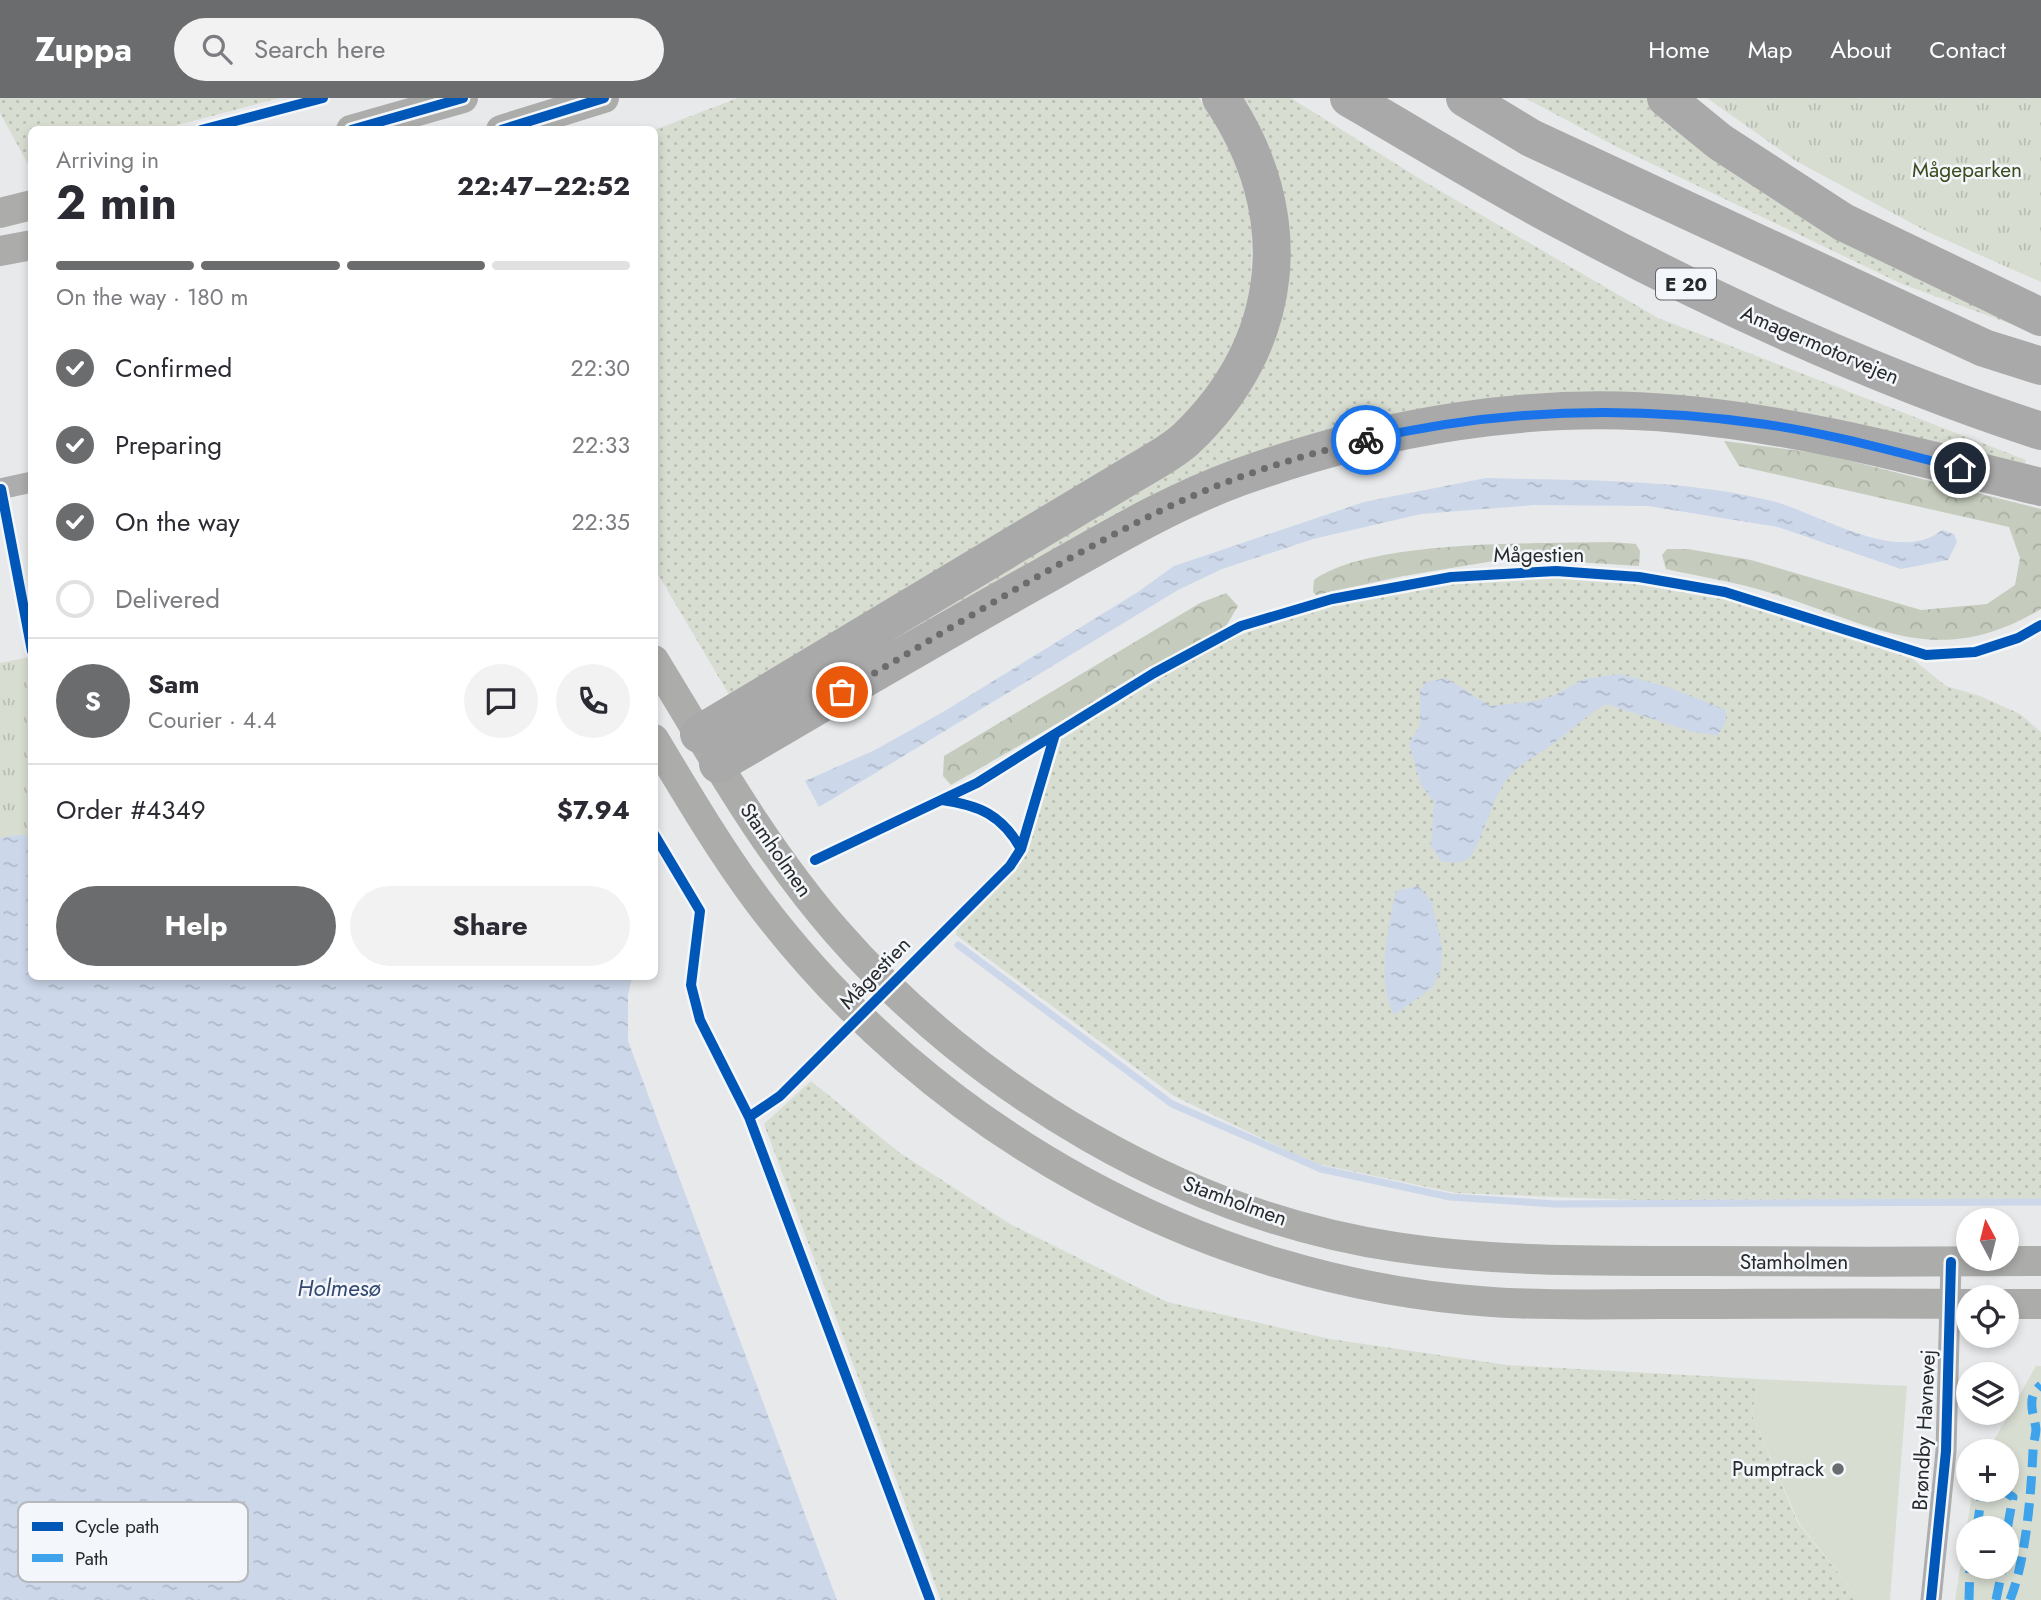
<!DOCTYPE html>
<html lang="en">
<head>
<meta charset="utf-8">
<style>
	:root { --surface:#fff; --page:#f2f2f3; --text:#2b2b33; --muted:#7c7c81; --line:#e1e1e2; --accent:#6b6c6e }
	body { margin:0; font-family:Jost,sans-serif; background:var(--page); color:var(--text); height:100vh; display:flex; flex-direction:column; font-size:26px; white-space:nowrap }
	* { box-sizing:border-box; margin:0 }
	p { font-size:23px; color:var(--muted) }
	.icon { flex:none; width:38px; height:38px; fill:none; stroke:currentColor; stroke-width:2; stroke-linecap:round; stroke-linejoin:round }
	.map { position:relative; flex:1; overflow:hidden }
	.side { position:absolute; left:28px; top:28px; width:630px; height:854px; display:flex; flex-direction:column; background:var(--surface); border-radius:10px; box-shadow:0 4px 10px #0003 }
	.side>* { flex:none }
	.needle { width:46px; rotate:353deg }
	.fabs { position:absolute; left:1956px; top:1110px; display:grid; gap:14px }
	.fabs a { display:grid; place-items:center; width:63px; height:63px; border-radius:50%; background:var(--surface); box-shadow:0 4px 10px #0003; font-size:35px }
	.pin { position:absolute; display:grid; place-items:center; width:60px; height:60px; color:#fff; margin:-30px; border:4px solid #fff; border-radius:50%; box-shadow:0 2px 7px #0007 }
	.courier { position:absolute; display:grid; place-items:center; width:70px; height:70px; margin:-35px; border:5px solid #1a73e8; border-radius:50%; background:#fff; color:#222; box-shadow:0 2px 9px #0007 }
	.headline em { font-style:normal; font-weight:700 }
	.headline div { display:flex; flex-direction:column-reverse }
	.headline { display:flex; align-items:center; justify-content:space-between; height:119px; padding:0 28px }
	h1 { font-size:46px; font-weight:700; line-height:52px }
	.bar { display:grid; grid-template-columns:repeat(4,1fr); gap:10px 7px; align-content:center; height:84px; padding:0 28px }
	.bar i { height:9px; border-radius:5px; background:var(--line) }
	.bar .current { background:var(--accent) }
	.bar p { grid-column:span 4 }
	.line { display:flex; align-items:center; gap:18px; padding:0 28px; border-top:2px solid var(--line) }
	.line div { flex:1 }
	.round { display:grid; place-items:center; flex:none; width:74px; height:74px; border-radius:37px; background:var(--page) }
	ol { padding:0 28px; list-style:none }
	li { display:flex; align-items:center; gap:21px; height:77px }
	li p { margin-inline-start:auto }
	li .icon { padding:7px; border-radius:50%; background:var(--accent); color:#fff; stroke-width:4 }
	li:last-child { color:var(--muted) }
	li i { width:38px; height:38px; border:4px solid var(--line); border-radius:50% }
	.primary-button { display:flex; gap:14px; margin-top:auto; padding:14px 28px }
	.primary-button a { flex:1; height:80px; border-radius:42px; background:var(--accent); color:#fff; font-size:28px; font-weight:700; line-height:80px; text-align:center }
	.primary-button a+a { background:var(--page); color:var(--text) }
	header { display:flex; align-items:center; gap:42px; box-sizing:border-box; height:98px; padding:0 35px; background:var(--accent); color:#fff }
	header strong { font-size:33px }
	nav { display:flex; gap:38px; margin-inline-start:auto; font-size:24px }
	.search { width:490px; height:63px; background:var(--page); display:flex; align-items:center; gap:18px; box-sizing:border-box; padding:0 24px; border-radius:38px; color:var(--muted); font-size:26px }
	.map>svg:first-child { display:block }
	.grass { fill:url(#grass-dots) }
	.forest { fill:url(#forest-crowns) }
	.park { fill:url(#park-tufts) }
	.garden { fill:#d8ddd2; fill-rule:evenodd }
	.water { fill:url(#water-ripples) }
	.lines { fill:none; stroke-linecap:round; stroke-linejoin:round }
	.stream { stroke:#ccd7ea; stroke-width:7 }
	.street { stroke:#acadac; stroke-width:21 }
	.secondary { stroke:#acacab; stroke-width:30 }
	.highway { stroke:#aaa9aa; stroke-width:38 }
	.quiet { stroke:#3ea3eb; stroke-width:9; stroke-dasharray:18 9; stroke-linecap:butt }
	.cycleway-casing { stroke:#f3f6fa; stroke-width:15 }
	.cycleway { stroke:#0057b8; stroke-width:10 }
	.done { stroke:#6b6c6e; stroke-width:7; stroke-dasharray:0 12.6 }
	.route { stroke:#1a73e8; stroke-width:9 }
	.poi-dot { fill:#6b6c6e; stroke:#f3f6fa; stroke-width:2.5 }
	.labels { text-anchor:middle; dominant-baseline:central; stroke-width:5; stroke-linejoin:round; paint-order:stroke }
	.shield { fill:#f3f6fa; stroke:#656669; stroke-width:2 }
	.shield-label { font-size:19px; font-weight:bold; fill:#28292b }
	.park-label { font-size:21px; fill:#3c4b1d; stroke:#f3f6fa }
	.street-label { font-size:21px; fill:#28292b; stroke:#f3f6fa }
	.poi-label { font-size:21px; fill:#28292b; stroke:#f3f6fa; text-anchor:end }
	.water-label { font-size:23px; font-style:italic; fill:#344970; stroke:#f3f6fa }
	.key { fill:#f3f6fa; stroke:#b6b8bc; stroke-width:2 }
	.key-label { font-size:19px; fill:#28292b }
</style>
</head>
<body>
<header>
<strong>Zuppa</strong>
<div class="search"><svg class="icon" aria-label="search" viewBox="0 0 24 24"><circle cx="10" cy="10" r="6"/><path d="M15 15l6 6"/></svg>Search here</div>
<nav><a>Home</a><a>Map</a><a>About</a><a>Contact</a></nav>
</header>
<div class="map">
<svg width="2041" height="1502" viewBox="0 0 2041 1502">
	<defs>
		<pattern id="grass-dots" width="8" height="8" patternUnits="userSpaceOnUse" patternTransform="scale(1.75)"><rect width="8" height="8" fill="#d8ddd2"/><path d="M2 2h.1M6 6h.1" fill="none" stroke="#b9beb4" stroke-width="1.8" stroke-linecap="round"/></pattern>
		<pattern id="forest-crowns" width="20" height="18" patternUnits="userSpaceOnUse" patternTransform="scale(1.75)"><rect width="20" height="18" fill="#c5ccbd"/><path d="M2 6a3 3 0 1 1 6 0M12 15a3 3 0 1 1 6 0" fill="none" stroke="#a9afa3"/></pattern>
		<pattern id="park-tufts" width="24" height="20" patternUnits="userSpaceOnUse" patternTransform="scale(1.75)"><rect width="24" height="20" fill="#d8ddd2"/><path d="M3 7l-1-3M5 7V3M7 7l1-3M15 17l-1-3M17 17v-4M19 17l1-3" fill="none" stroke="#b9beb4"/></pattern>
		<pattern id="water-ripples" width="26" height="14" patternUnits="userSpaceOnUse" patternTransform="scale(1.75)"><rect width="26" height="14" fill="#ccd7ea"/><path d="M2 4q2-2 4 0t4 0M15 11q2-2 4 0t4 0" fill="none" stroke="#afb9c9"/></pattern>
	</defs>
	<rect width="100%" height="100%" fill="#e7e9eb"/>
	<path class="grass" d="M0 0H279L163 31 32 32 31 67 29 68 0 15Z
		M738 0H1199L1233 54 1252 113 1251 225 1218 284 1167 340 731 600 655 471 654 32Z
		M1232 0H1291L1425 84 1658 220 2026 362 2022 372 1808 320 1427 310 746 628 1179 365 1271 249Z
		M1525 0H1648L2041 237 1902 186 1621 51Z
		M1547 479 1646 487 1721 498 1910 559 1946 588 1980 598 2020 616 2041 634V1101L1636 1102 1456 1095 1313 1065 1174 998 956 837 957 831 1028 750 1061 641C1121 604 1180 561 1245 535 1338 497 1449 484 1547 479Z
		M811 983 900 1055 1010 1126 1167 1204 1330 1241 1507 1267 1758 1281 1752 1317 1798 1425 1860 1502H941L764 1026Z"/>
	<path class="forest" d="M1724 343 1823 356 2041 411V511C1936 574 1874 526 1771 495 1737 484 1701 479 1666 471L1662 457 1667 451H1688L1751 462 1921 512 1987 506 2015 487 2020 460 2009 429 1739 368Z
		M1611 444 1636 446 1640 453 1639 468 1512 460 1403 478 1316 497 1313 494 1314 482C1371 441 1539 446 1611 444Z
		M1226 495 1238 508 1226 528 951 687 943 678 944 658 1200 505Z"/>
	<path class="park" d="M1707 0H2041V184L1928 134 1796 63Z
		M31 559V738L0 740V565Z"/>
	<path class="garden" d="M2036 1268H2041V1502H1955L1973 1391H2007V1353H1988ZM1969 1430H2007V1468H1969Z
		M1758 1281 1907 1288 1890 1502H1860L1799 1425 1752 1317Z"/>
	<path class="water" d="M1486 380C1580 383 1680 380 1772 403 1819 415 1898 468 1942 432L1954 436 1957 444 1948 462 1901 471 1778 429 1648 408 1534 407 1421 416 1313 441 1222 471 1178 492 819 709 805 683 875 652 943 614 1138 494 1174 468 1364 404Z
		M1620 576 1668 589 1726 612V623L1718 637 1693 634 1606 606C1586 618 1569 634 1550 648 1525 666 1512 667 1497 698 1490 711 1477 755 1468 761 1459 766 1450 765 1441 763L1431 748 1434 704 1421 687 1409 646 1420 627V593L1426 584 1446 580 1490 608 1535 603 1553 598 1584 581Z
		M17 737 31 738 32 878 632 879 628 897V943L837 1502H0V740Z
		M1418 788 1432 804 1442 849 1441 872 1432 890 1394 917C1376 881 1388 831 1396 793Z"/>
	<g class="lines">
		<path class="stream" d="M958 847 1172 1006 1321 1071 1450 1099 1555 1106 2041 1104"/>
		<path class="street" d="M0 391 32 384
			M1931 1502 1946 1353 1951 1164"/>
		<path class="secondary" d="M351 32 463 0
			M501 32 604 0
			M0 115 32 107
			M0 153 32 147
			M654 562C711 655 765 752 837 834 975 992 1186 1118 1396 1149 1496 1164 1596 1163 1698 1163 1812 1164 1927 1164 2041 1163
			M654 641C687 696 720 752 758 803 931 1033 1204 1185 1492 1204 1548 1208 1605 1206 1661 1206 1764 1206 1866 1205 1969 1206
			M2007 1206H2041"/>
		<path class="highway" d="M1349 0C1422 42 1495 88 1570 127 1721 208 1878 280 2041 333
			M1465 0 1531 40 1984 250 2041 268
			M1666 0 1720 44 1843 124 2041 219
			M699 636 1126 380C1145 368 1168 357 1185 342 1287 246 1299 115 1221 0
			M718 666C826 603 934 539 1044 478 1108 442 1171 404 1240 379 1379 329 1532 302 1679 316 1802 327 1921 360 2041 389"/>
		<path class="quiet" d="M2000 1391 2013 1399 2007 1432
			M1977 1430 1981 1401 1990 1391
			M1969 1502 1970 1468
			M1996 1502 2003 1468
			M2010 1502C2026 1462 2031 1396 2033 1353 2033 1346 2036 1337 2036 1331 2034 1315 2025 1300 2041 1287"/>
		<g class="cycleway-casing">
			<path id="cycleway" d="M201 32 323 0
				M351 32 463 0
				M501 32 604 0
				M1 391 32 553
				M942 702C979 707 1002 717 1021 751
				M654 736 700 813 691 887 700 922 749 1019 930 1502
				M815 762 977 685 1055 636
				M749 1019 780 998 1010 768 1021 751 1055 636 1154 575 1241 528 1332 501 1451 479 1556 473 1639 479 1725 494 1926 557 1975 554 2018 540 2041 527
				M1931 1502 1946 1353 1951 1164"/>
		</g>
		<use href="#cycleway" class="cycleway"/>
	</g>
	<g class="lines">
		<path class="done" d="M842 594C946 534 1048 468 1156 415 1222 382 1294 359 1366 342"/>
		<path class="route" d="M1366 342C1497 311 1630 307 1763 326 1829 335 1895 354 1960 370"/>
	</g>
	<circle class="poi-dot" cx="1838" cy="1371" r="7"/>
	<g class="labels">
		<rect class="shield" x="1656" y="170.5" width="60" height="31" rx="5"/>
		<g class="shield-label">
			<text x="1686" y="186">E 20</text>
		</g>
		<g class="park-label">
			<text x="1967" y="72">Mågeparken</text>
		</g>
		<g class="street-label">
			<text transform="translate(1820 247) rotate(23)">Amagermotorvejen</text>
			<text x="1539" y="457">Mågestien</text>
			<text transform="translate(776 752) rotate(55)">Stamholmen</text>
			<text transform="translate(875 875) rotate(-46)">Mågestien</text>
			<text transform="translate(1235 1103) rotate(20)">Stamholmen</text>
			<text x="1794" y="1164">Stamholmen</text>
			<text transform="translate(1924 1332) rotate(-87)">Brøndby Havnevej</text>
		</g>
		<g class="poi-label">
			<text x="1824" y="1371">Pumptrack</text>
		</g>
		<g class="water-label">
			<text x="339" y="1190">Holmesø</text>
		</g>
	</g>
	<rect x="18" y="1404" width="230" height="80" rx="10" class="key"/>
	<rect x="32" y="1424" width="31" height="9" fill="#0057b8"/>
	<rect x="32" y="1456" width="31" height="8" fill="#3ea3eb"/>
	<g class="key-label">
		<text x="75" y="1435">Cycle path</text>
		<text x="75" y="1467">Path</text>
	</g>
</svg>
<div class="fabs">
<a><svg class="needle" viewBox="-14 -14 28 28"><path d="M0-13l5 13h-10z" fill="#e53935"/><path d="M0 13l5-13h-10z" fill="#7c7c81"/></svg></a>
<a><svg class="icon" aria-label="locate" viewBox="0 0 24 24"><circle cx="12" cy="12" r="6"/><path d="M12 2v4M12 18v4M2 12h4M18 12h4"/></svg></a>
<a><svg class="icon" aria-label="layers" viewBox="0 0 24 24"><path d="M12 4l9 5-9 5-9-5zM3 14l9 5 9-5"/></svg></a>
<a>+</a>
<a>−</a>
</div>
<div class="pin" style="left:842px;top:594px;background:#ea580c"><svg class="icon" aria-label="bag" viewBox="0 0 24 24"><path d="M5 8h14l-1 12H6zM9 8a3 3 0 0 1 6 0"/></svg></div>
<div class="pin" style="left:1960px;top:370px;background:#1f2937"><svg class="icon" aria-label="home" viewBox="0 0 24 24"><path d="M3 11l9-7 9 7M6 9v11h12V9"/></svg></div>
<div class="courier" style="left:1366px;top:342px"><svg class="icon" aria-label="bike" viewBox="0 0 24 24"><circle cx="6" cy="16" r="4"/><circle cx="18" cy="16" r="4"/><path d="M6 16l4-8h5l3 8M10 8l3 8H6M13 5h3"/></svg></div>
<section class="side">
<div class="headline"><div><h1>2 min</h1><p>Arriving in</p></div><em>22:47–22:52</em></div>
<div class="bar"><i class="current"></i><i class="current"></i><i class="current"></i><i></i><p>On the way · 180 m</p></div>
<ol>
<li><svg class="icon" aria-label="check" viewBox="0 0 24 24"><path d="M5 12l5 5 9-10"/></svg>Confirmed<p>22:30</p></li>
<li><svg class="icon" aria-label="check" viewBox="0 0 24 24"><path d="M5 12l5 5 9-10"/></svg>Preparing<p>22:33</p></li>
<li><svg class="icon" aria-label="check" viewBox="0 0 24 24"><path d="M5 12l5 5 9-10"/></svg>On the way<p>22:35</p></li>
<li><i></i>Delivered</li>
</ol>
<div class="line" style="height:126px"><b class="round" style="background:var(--accent);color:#fff">S</b><div><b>Sam</b><p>Courier · 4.4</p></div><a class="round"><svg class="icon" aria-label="chat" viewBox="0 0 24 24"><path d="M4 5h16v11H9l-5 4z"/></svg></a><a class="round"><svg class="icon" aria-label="phone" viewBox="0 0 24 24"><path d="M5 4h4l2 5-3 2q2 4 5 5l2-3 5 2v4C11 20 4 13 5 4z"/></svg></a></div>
<div class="line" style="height:91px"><div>Order #4349</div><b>$7.94</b></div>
<div class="primary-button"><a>Help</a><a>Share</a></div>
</section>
</div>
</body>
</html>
